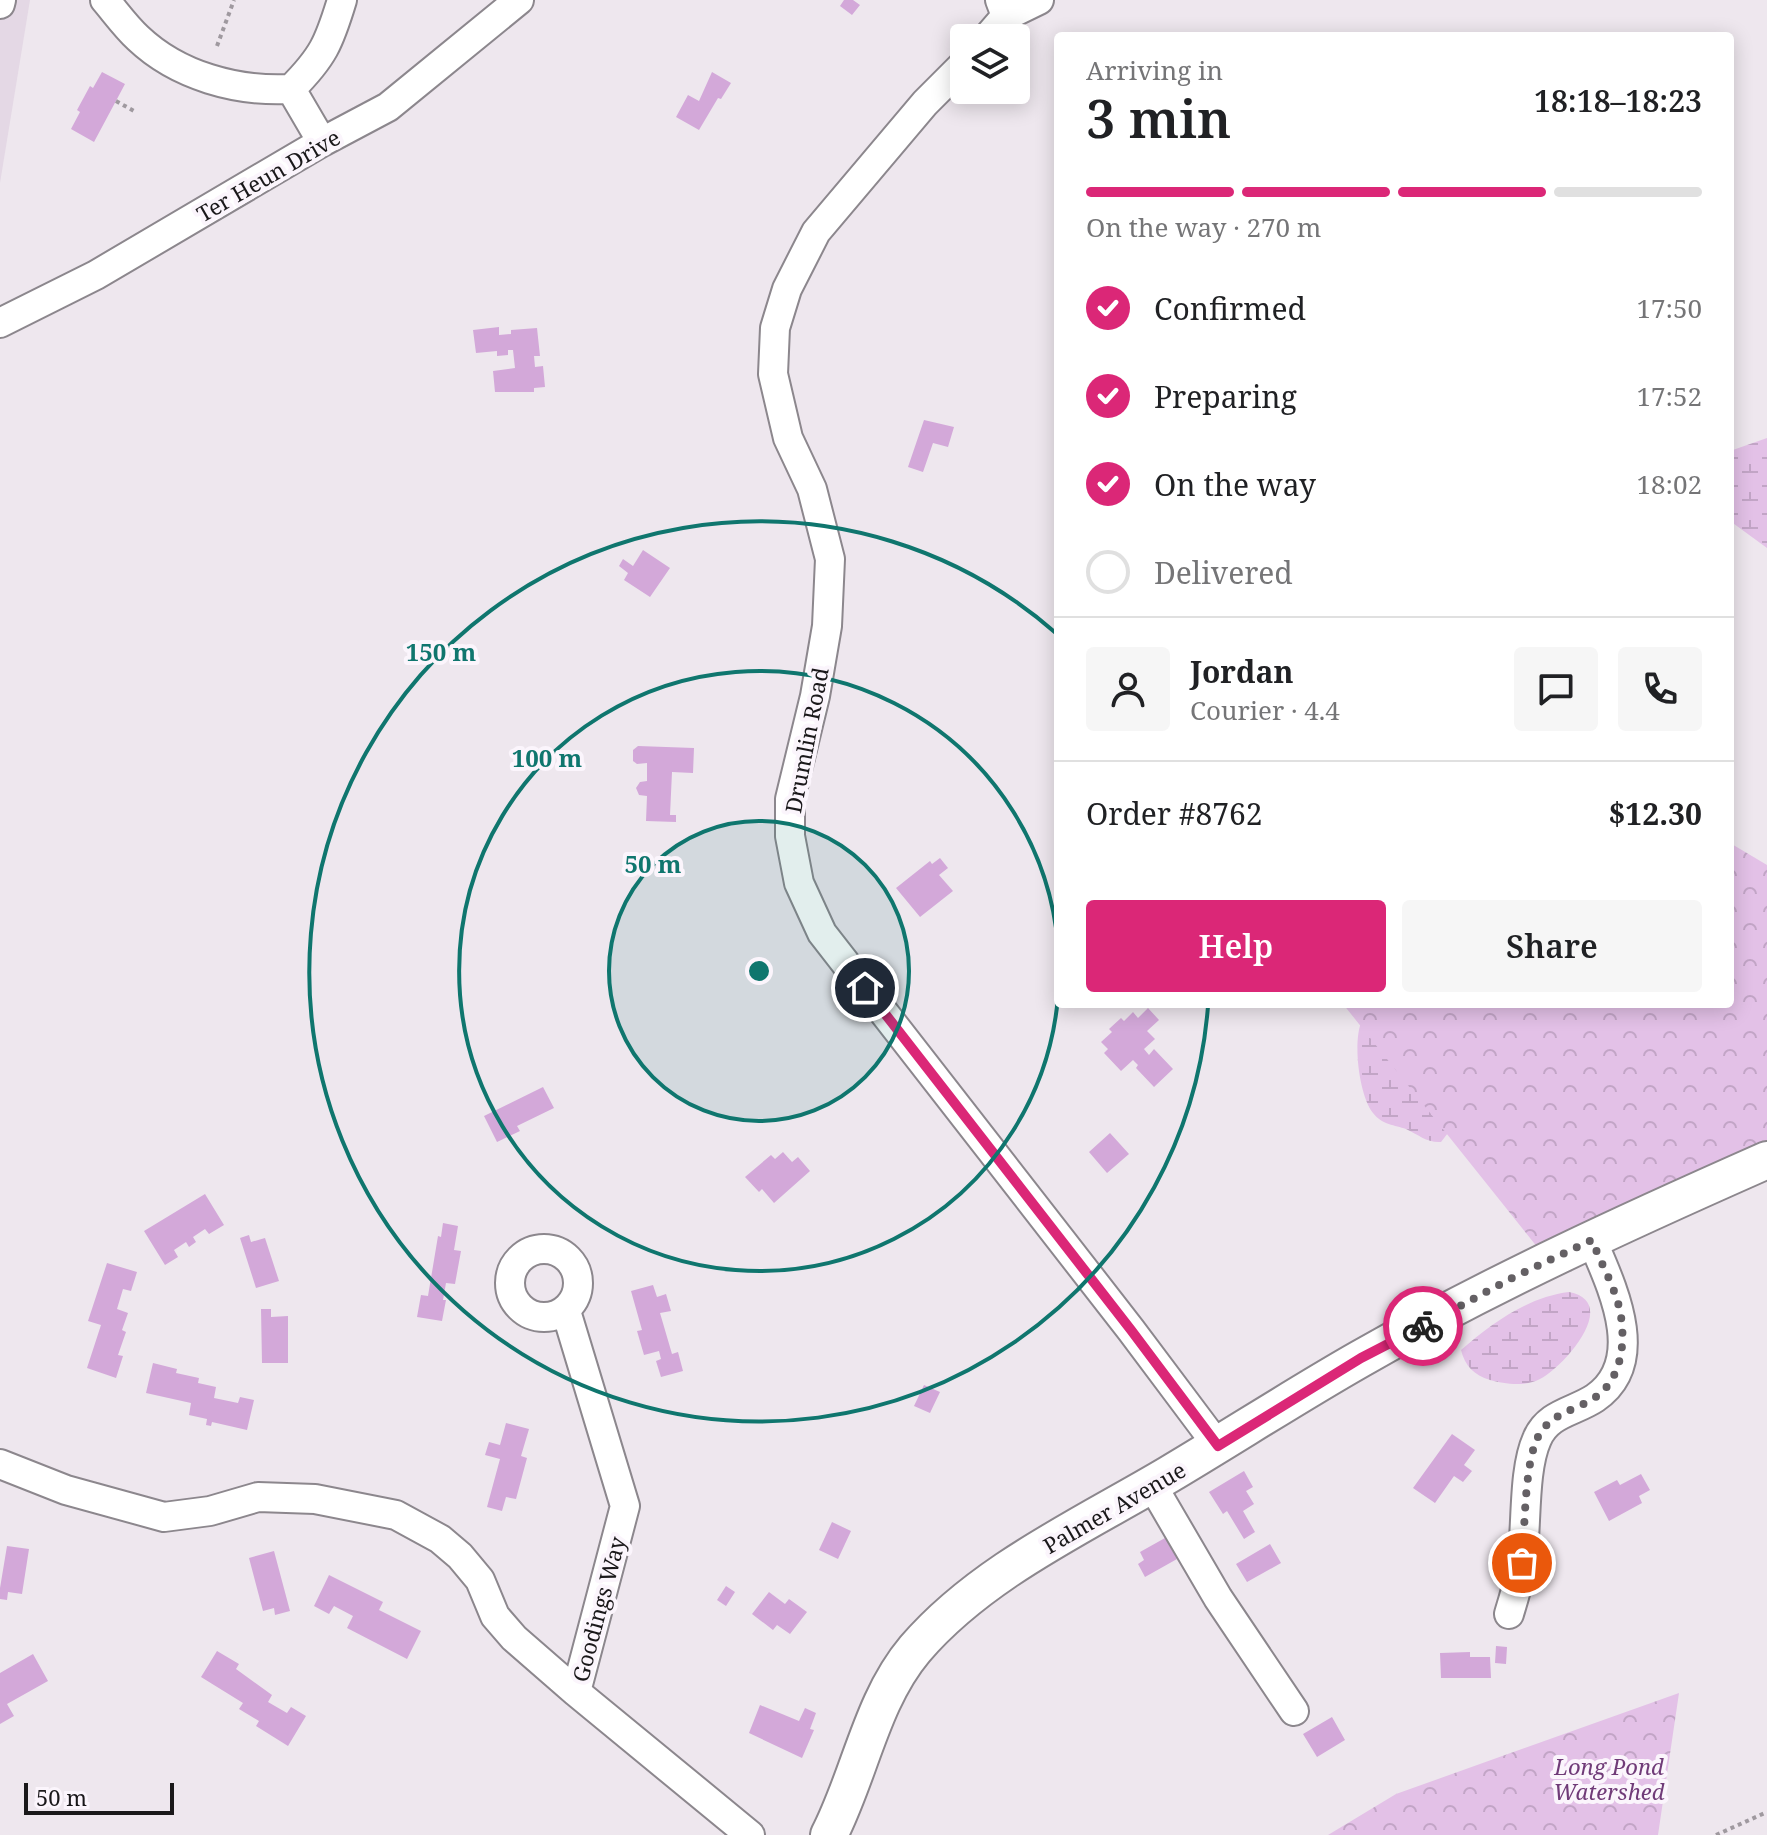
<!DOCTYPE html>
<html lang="en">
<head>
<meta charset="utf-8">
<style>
	:root { --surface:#fff; --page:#f6f6f6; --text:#202124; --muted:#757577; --line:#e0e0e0; --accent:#db2777 }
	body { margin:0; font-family:"Noto Serif",serif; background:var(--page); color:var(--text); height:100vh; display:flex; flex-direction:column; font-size:30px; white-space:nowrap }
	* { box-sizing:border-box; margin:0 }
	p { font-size:26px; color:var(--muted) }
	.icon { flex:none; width:44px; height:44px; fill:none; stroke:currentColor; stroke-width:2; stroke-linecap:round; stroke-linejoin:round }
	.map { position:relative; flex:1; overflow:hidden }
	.panel { position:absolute; left:1054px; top:32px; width:680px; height:976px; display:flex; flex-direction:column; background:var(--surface); border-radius:8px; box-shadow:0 4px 20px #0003 }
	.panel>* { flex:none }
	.fabs { position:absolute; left:950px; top:24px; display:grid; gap:16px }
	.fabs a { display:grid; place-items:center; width:80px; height:80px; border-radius:8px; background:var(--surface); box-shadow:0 4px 20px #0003; font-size:40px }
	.scale { position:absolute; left:24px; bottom:20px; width:150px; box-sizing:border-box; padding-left:8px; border:4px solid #1a181a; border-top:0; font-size:22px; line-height:28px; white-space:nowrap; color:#1a181a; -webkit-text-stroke:6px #fbf5fc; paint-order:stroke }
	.pin { position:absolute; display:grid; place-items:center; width:68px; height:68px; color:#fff; margin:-34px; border:4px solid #fff; border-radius:50%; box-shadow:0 2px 8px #0007 }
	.courier { position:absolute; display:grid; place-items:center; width:80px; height:80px; margin:-40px; border:6px solid #db2777; border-radius:50%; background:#fff; color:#222; box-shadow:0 2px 10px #0007 }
	.head em { font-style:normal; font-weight:600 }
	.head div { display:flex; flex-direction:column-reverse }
	.head { display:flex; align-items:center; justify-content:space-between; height:136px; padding:0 32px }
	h1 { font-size:52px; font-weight:600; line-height:60px }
	.bar { display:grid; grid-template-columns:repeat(4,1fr); gap:12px 8px; align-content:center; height:96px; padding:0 32px }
	.bar i { height:10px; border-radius:6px; background:var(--line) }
	.bar .active { background:var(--accent) }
	.bar p { grid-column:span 4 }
	.line { display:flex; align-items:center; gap:20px; padding:0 32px; border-top:2px solid var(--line) }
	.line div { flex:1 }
	.round { display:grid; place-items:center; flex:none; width:84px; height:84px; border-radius:8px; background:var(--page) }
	ol { padding:0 32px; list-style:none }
	li { display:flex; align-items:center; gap:24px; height:88px }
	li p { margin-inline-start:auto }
	li .icon { padding:8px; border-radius:50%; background:var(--accent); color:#fff; stroke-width:4 }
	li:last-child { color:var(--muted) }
	li i { width:44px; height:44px; border:4px solid var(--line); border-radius:50% }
	.primary-button { display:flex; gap:16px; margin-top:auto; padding:16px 32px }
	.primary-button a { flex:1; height:92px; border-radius:8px; background:var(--accent); color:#fff; font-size:32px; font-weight:600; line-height:92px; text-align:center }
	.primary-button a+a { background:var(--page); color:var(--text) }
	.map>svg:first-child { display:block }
	.built { fill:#e4d8e5 }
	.wetland { fill:url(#wetland-marsh) }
	.park { fill:url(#park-crowns) }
	.building { fill:#d3a8d9 }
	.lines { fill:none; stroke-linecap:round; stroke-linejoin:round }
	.minor-casing { stroke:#8c878d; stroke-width:32 }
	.major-casing { stroke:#8c878d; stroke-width:40 }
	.path { stroke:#9f999f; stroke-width:4; stroke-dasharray:4 4; stroke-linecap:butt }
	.minor { stroke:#fff; stroke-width:28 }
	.major { stroke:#fff; stroke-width:36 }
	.done { stroke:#646064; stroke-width:8; stroke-dasharray:0 14.4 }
	.route { stroke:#db2777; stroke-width:10 }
	.ring { fill:none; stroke:#0f766e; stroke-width:4 }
	.labels { text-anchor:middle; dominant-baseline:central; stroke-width:8; stroke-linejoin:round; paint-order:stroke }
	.street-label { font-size:22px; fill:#1a181a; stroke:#fbf5fc }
	.park-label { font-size:22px; font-style:italic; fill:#703b78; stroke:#fbf5fc }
	.centre { fill:#0f766e; stroke:#fbf5fc; stroke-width:4 }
	.ring-label { font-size:24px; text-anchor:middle; font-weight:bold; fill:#0f766e; stroke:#fbf5fc; stroke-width:8; stroke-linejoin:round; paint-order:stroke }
</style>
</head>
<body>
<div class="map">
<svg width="1767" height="1835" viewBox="0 0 1767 1835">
	<defs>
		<pattern id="wetland-marsh" width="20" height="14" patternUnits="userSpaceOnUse" patternTransform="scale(2)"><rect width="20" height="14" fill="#e3c1e7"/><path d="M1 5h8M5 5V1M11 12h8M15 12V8" fill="none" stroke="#c2a5c6"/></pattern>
		<pattern id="park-crowns" width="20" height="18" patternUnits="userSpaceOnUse" patternTransform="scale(2)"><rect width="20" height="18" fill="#e3c1e7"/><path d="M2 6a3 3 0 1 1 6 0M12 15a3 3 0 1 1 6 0" fill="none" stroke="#c2a5c6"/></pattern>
	</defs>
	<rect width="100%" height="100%" fill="#eee7ee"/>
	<path class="built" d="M0 0H30L0 183Z"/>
	<path class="wetland" d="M1767 438V548L1730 521V451Z
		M1361 1023 1451 1129 1441 1142C1427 1143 1419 1135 1406 1129 1395 1125 1382 1125 1373 1113 1359 1095 1353 1043 1361 1023Z
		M1569 1292C1621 1302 1564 1367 1540 1379 1526 1387 1504 1384 1490 1380 1474 1375 1465 1366 1461 1350 1492 1323 1528 1297 1569 1292Z"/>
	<path class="park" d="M1730 843 1767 865V1145L1538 1248 1343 1004H1730Z
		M1679 1693 1658 1835H1328L1396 1794Z"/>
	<path class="building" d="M844 0H853L860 5 852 15 840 6Z
		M102 72 125 84 94 142 71 129 80 112 77 110 90 86 93 88Z
		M712 72 731 83 721 99 718 98 699 130 676 117 688 95 699 101Z
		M499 327V335L511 334V330L537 328 540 356H534L535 367 543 366 545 387 534 388V392H495L493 371 515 368 513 350H508V355L497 356V351L476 353 473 330Z
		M924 420 954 427 948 447 933 443 923 472 908 467Z
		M643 550 670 568 650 597 624 580 628 573 619 566 623 559 633 566Z
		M638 746 694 748 693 773 672 772 670 815H676V822L646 821 647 796 639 795 636 788 640 782 647 781V763L637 764 633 761V750Z
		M940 858 948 868 939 875 953 891 920 917 896 888 930 861 932 864Z
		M1148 1008 1159 1020 1147 1031 1155 1039 1144 1049 1149 1055 1154 1049 1173 1069 1154 1087 1136 1068 1138 1065 1133 1060 1121 1071 1104 1053 1108 1049 1101 1042 1112 1032 1109 1029 1121 1018 1124 1021 1133 1012 1138 1018Z
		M543 1087 554 1108 517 1126 520 1131 497 1142 484 1116Z
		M1110 1133 1129 1154 1107 1173 1089 1152Z
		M783 1152 792 1162 798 1157 810 1171 774 1203 762 1189 759 1192 745 1177 771 1155 775 1159Z
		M205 1194 224 1225 209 1234 205 1229 193 1237 196 1242 189 1247 186 1242 174 1250 178 1257 165 1265 144 1231Z
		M443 1223 458 1226 454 1250 461 1251 455 1284 446 1283 443 1300H446L442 1321 417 1317 421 1295 428 1296 438 1236 441 1237Z
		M249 1235 251 1242 265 1238 279 1281 256 1288 240 1238Z
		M107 1263 137 1272 131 1291 123 1289 117 1309 128 1313 122 1330 126 1332 118 1355 123 1356 116 1378 87 1368 101 1325 88 1321Z
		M653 1285 657 1297 666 1294 671 1311 660 1313 672 1354 678 1352 683 1371 661 1377 656 1361 661 1359 659 1351 644 1355 637 1331 642 1330 631 1291Z
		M261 1309H271V1317L288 1316V1363H262Z
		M153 1363 177 1369 176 1373 199 1378 198 1383 216 1387 214 1398 238 1403 240 1397 254 1400 247 1430 212 1422 211 1426 206 1425 207 1419 189 1415 191 1403 146 1393Z
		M924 1385 940 1392 930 1413 914 1406Z
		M506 1423 529 1429 521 1456 527 1458 516 1499 506 1497 502 1511 487 1507 500 1459 485 1455 489 1442 500 1445Z
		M1452 1434 1475 1450 1464 1465 1472 1471 1463 1482 1454 1476 1435 1503 1413 1488Z
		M1244 1471 1253 1487 1246 1491 1254 1504 1243 1511 1255 1532 1244 1539 1227 1511 1223 1514 1209 1492Z
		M1641 1474 1650 1490 1639 1496 1642 1503 1609 1521 1594 1492 1617 1480 1620 1485Z
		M832 1522 851 1531 838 1559 819 1550Z
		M1165 1538 1177 1559 1145 1577 1138 1564 1144 1560 1140 1552Z
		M1270 1544 1281 1563 1247 1582 1236 1564Z
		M7 1546 29 1549 22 1594 8 1592 7 1600 0 1599V1588Z
		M274 1551 290 1611 275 1615 274 1608 263 1611 249 1558Z
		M329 1575 383 1602 379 1610 421 1631 407 1659 347 1628 353 1616 334 1606 329 1614 314 1606Z
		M726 1586 735 1592 726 1606 717 1600Z
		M769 1592 785 1604 789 1599 807 1612 790 1634 777 1625 773 1630 752 1614Z
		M1496 1646 1507 1647 1506 1664 1495 1663Z
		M217 1651 239 1664 236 1669 272 1695 268 1702 287 1713 291 1707 306 1716 288 1746 256 1726 259 1721 239 1709 243 1703 201 1677Z
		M1470 1652V1657H1490L1491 1678H1441L1440 1653Z
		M33 1654 48 1681 7 1704 14 1716 0 1724V1673Z
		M760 1705 799 1721 805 1708 816 1713 810 1729 814 1730 802 1758 749 1733Z
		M1332 1717 1345 1740 1317 1757 1303 1734Z"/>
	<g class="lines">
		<g class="minor-casing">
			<path id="minor" d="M105 0C116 13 126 27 138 38 178 76 237 92 291 89 323 57 329 43 342 0
				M1000 0 1006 16 1039 0
				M0 4 1 0
				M987 38 1006 16
				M964 64 925 103 816 232 787 289 775 328 773 374 788 438 812 489 830 559 827 626 815 696 790 799V836L799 883 822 933 1131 1330 1218 1446
				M291 89 322 142
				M0 323 96 275 322 142 388 107 519 0
				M510 1283a34 34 0 1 1 68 0a34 34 0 1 1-68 0Z
				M566 1311 625 1506 576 1692 750 1835
				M0 1464 66 1490 164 1517 210 1511 258 1497 315 1499 396 1515 440 1539 460 1556 480 1580 495 1616 514 1638 576 1692
				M1152 1485 1218 1598 1294 1711
				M1509 1614C1514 1597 1520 1579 1522 1561 1527 1525 1523 1470 1537 1439 1548 1413 1574 1412 1595 1398 1649 1361 1611 1285 1592 1240"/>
		</g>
		<g class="major-casing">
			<path id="major" d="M829 1835C860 1775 871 1701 915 1649 981 1572 1082 1526 1168 1475 1232 1437 1295 1396 1360 1359 1491 1284 1629 1221 1767 1160"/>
		</g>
		<path class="path" d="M217 46 234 0
			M116 101 134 111
			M1716 1835 1767 1812"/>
		<use href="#minor" class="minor"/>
		<use href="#major" class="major"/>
	</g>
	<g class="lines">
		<path class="done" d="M1423 1326 1514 1277 1592 1240C1600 1261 1612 1282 1618 1303 1627 1335 1624 1379 1594 1398 1574 1411 1552 1413 1539 1435 1524 1461 1525 1531 1522 1563"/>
		<path class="route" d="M865 988 1131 1330 1218 1446 1361 1358 1423 1326"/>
	</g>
	<circle cx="759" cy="971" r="150" fill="#0f766e" fill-opacity=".12"/>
	<g class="ring">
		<circle cx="759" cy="971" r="150"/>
		<path d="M1058 997A300 300 0 1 1 1058 945"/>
		<path d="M1208 1006A450 450 0 1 1 1057 634"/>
	</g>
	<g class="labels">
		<g class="street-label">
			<text transform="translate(268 175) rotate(-30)">Ter Heun Drive</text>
			<text transform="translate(806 740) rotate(-79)">Drumlin Road</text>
			<text transform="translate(1114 1507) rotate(-30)">Palmer Avenue</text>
			<text transform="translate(598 1609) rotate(-75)">Goodings Way</text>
		</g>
		<g class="park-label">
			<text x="1609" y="1766">Long Pond<tspan x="1609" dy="25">Watershed</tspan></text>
		</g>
	</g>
	<circle cx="759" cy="971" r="12" class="centre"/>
	<g class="ring-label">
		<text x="441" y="661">150 m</text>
		<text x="547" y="767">100 m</text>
		<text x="653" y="873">50 m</text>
	</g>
</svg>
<div class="fabs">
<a><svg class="icon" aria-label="layers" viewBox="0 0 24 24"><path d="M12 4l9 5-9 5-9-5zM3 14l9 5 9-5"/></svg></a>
</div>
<div class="scale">50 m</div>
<div class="pin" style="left:1522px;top:1563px;background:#ea580c"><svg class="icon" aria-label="bag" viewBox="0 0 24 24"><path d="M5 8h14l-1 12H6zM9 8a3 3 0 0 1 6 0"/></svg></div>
<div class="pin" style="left:865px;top:988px;background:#1f2937"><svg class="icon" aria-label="home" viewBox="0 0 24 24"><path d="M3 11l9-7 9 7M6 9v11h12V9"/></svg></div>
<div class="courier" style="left:1423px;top:1326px"><svg class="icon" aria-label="bike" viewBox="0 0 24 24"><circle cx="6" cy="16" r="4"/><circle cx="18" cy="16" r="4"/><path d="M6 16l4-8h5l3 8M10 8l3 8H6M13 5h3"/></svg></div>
<section class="panel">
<div class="head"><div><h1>3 min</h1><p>Arriving in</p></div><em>18:18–18:23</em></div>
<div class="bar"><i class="active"></i><i class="active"></i><i class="active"></i><i></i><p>On the way · 270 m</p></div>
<ol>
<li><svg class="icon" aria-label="check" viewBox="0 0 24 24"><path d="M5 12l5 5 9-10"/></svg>Confirmed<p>17:50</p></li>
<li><svg class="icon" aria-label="check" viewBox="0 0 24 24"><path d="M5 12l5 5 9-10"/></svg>Preparing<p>17:52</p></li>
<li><svg class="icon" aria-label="check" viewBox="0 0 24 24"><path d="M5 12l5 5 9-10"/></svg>On the way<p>18:02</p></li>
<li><i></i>Delivered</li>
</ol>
<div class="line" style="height:144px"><a class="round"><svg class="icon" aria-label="person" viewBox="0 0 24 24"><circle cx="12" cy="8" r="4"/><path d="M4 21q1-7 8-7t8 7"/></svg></a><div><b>Jordan</b><p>Courier · 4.4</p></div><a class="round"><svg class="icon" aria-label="chat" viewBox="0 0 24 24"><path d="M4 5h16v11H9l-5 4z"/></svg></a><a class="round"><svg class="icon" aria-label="phone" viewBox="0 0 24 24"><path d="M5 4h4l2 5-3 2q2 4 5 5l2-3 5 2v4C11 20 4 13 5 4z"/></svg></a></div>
<div class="line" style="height:104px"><div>Order #8762</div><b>$12.30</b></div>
<div class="primary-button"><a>Help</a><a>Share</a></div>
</section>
</div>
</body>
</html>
